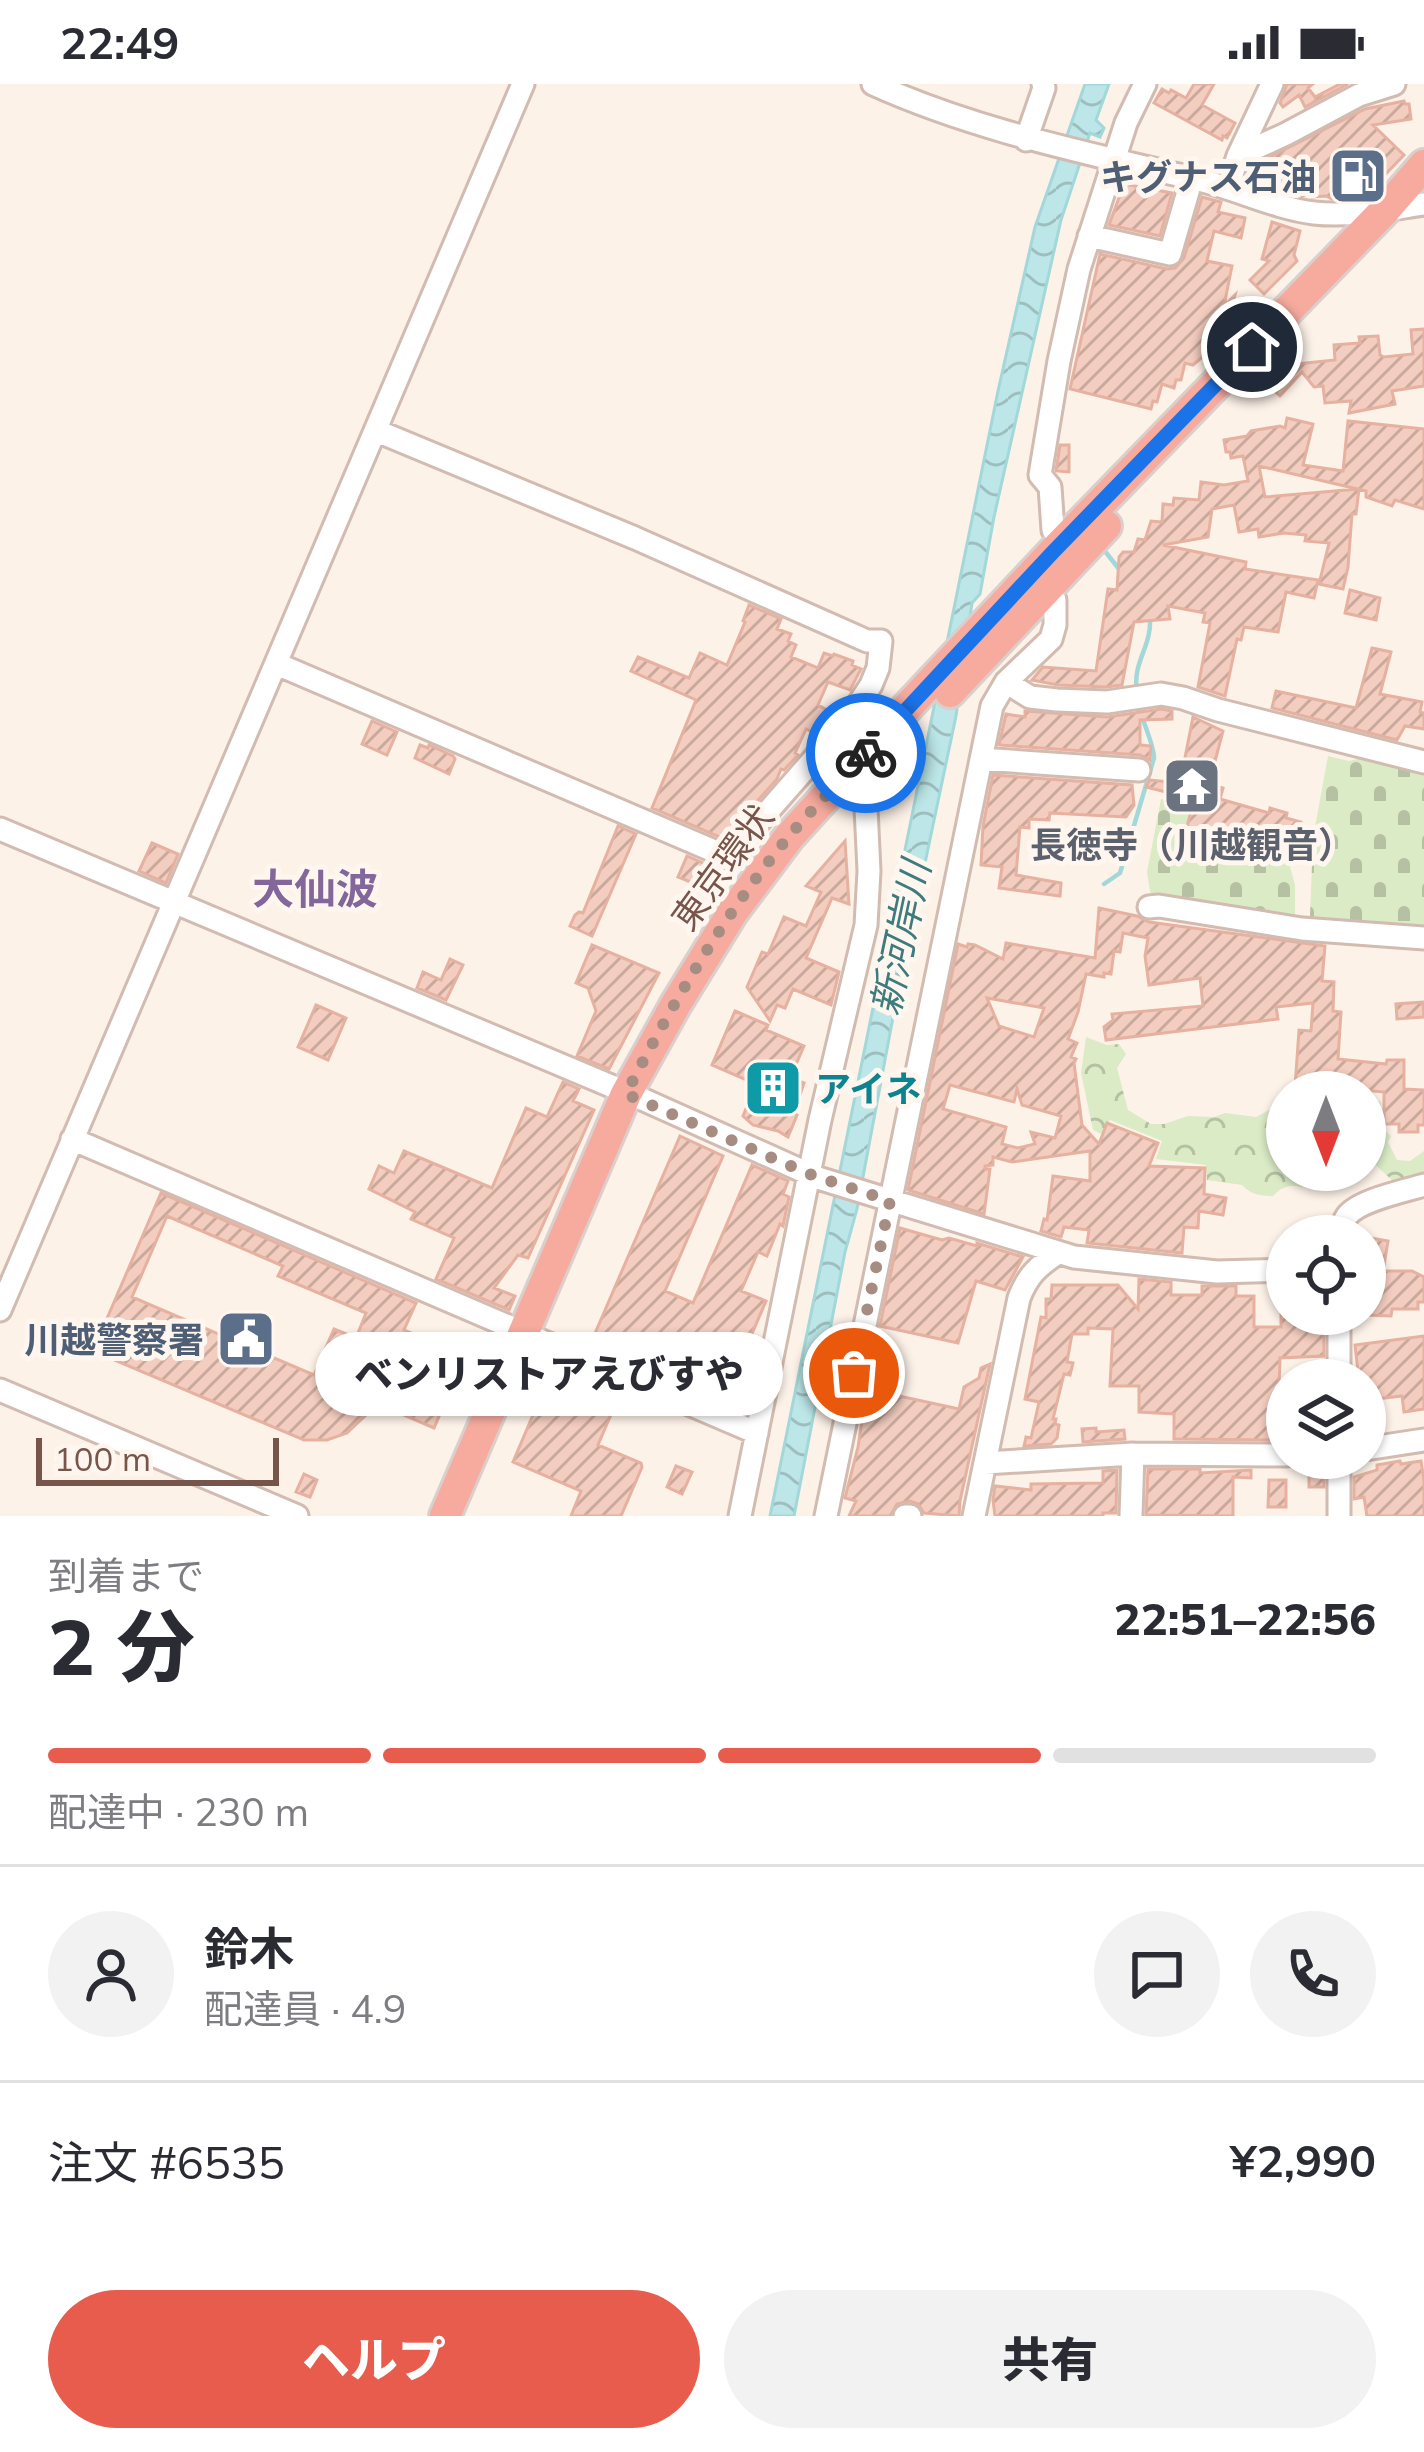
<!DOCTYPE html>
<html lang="ja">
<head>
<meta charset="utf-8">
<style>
	:root { --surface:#fff; --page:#f2f2f3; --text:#2b2b33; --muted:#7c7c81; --line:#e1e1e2; --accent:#e75c4d }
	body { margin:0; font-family:Mulish,"Noto Sans JP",sans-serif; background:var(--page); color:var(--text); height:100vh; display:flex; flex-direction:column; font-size:45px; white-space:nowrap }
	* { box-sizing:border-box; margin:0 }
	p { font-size:39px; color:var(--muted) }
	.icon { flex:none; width:66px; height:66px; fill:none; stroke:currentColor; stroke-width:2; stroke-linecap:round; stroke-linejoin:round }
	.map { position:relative; height:1432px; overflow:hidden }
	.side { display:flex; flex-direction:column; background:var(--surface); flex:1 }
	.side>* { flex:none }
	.needle { width:78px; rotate:180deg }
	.buttons { position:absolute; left:1266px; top:987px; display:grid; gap:24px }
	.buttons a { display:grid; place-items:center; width:120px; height:120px; border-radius:50%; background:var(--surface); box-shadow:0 3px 9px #0004; font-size:60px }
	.scale { position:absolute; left:36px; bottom:30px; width:243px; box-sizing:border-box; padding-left:12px; border:6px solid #78554b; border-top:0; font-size:33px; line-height:42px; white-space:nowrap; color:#78554b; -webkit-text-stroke:9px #fff7ef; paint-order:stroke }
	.pin { position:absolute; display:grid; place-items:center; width:102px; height:102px; color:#fff; margin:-51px; border:6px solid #fff; border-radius:50%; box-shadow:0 3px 12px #0007 }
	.courier { position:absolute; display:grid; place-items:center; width:120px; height:120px; margin:-60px; border:9px solid #1a73e8; border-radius:50%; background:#fff; color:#222; box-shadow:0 3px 15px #0007 }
	.bubble { position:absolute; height:84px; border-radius:42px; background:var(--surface); box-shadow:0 3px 9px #0004; font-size:39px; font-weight:800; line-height:84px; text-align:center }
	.summary em { font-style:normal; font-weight:800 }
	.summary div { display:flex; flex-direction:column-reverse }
	.summary { display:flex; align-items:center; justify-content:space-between; height:204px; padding:0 48px }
	h1 { font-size:78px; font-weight:800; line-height:90px }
	.bar { display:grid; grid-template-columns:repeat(4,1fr); gap:18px 12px; align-content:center; height:144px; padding:0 48px }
	.bar i { height:15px; border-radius:9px; background:var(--line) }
	.bar .selected { background:var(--accent) }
	.bar p { grid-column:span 4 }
	.line { display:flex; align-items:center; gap:30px; padding:0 48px; border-top:3px solid var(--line) }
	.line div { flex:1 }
	.round { display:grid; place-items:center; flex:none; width:126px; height:126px; border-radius:63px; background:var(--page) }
	.primary-button { display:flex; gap:24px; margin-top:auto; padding:24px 48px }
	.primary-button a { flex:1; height:138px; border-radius:72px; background:var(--accent); color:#fff; font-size:48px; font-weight:800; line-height:138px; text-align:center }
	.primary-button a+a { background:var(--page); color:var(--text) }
	.status { display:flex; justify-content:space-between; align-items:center; height:84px; padding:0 60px; background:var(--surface); direction:ltr }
	.status svg { height:33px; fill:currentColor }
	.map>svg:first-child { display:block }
	.forest { fill:url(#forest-crowns) }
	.cemetery { fill:url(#cemetery-stones) }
	.water { fill:url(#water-waves); stroke:#a2d8d9; stroke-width:3 }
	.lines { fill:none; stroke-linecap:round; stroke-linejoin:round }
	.stream { stroke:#a2d8d9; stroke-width:4.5 }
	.building { fill:url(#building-hatch); stroke:#e6b1a0; stroke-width:3; fill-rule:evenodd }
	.minor-casing { stroke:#d2bbb0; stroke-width:27 }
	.highway-casing { stroke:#d9cfcd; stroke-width:36 }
	.minor { stroke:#fff; stroke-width:21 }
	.highway { stroke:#f7ab9f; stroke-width:30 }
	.done { stroke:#a78c82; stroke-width:12; stroke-dasharray:0 21.6 }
	.route { stroke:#1a73e8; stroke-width:15 }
	.labels { text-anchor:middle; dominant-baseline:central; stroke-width:10; stroke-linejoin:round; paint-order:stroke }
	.service-label { font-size:36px; font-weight:bold; fill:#4e5e75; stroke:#fff7ef; text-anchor:end }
	.worship-label { font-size:36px; font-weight:bold; fill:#5b616d; stroke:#fff7ef }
	.street-label { font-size:36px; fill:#78554b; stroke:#fff7ef }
	.culture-label { font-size:36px; font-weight:bold; fill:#0d838f; stroke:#fff7ef; text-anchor:start }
	.water-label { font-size:39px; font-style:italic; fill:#3e7b7d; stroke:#fff7ef }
	.quarter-label { font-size:42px; font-weight:bold; fill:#83679b; stroke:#fff7ef }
</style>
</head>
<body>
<div class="status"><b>22:49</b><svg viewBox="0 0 49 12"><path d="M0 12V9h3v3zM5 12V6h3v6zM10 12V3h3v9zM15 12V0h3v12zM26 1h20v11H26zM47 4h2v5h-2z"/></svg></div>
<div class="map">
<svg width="1424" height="1432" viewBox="0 0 1424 1432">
	<defs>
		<pattern id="forest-crowns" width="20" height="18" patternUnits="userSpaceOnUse" patternTransform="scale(3)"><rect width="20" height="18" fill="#daebc6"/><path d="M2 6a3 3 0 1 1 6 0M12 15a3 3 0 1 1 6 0" fill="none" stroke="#b6c1a3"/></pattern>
		<pattern id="cemetery-stones" width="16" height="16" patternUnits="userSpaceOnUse" patternTransform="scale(3)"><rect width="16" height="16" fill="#daebc6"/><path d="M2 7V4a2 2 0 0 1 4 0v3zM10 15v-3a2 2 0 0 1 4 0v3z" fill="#b6c1a3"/></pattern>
		<pattern id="water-waves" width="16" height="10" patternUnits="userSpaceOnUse" patternTransform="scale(3)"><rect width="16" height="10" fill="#bce6e7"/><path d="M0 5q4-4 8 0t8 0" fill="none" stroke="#9ebdbd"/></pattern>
		<pattern id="building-hatch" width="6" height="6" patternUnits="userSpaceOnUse" patternTransform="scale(3)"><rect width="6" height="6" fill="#f3cdbf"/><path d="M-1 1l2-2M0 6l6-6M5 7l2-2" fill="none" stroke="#caa99d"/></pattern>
	</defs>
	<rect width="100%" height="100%" fill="#fdf2e8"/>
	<path class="forest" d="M1086 953 1107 961 1119 960 1126 970 1117 984 1128 1026 1151 1040H1164L1188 1032 1214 1033 1225 1029 1256 1033 1269 1026 1287 1032V1086H1316L1311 1105C1295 1101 1285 1099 1273 1112 1261 1112 1251 1111 1242 1101L1207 1096 1206 1081 1156 1075 1162 1057 1110 1036 1101 1050 1093 1046 1081 989Z
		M1365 1014 1381 1018 1380 1042 1391 1052 1388 1058 1397 1076 1410 1077 1424 1067V1092L1396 1100 1367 1073 1365 1070Z"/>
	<path class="cemetery" d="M1374 671 1424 685V847L1316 840 1310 832 1313 754 1328 672 1349 677Z
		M1161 715 1191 722 1186 752 1289 779 1295 801V838L1151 814 1147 788Z"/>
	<path class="water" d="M1085 0H1109L1096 36 1104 44 1100 53 1090 49 1061 136 994 433 980 510 972 519 956 632 897 912 857 1125 845 1168 794 1432H770L998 307 1035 143Z"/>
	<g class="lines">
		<path class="stream" d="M1104 466 1119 485
			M1137 608C1132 577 1152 564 1150 533
			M1104 800 1120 789 1154 674C1154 660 1142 638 1139 621"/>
	</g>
	<path class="building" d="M1194 0H1214L1202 21 1235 39 1227 54 1223 52 1222 56 1154 19 1162 5 1169 9 1171 6 1186 14Z
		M1287 0H1313L1308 4 1315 13 1340 0H1348L1305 23 1299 11 1283 23 1280 19Z
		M1404 17 1405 20H1409L1411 35 1373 41 1404 71 1379 97 1369 88 1357 100 1354 110 1342 114 1341 110 1332 115 1326 112 1312 113 1309 109 1303 112 1275 105 1273 100 1268 102 1260 100 1250 83 1365 25Z
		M1124 100 1172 109 1160 152 1109 141Z
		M1202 113 1221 118 1218 128 1245 134 1241 154 1214 147 1207 177 1232 182 1224 222 1235 211 1225 248 1212 244 1206 270 1193 281 1185 279 1181 296H1176L1174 304 1162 300 1157 318 1153 317 1151 325 1070 305 1100 170 1167 185 1175 184 1184 174Z
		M1272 138 1300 147 1294 171 1297 177 1264 210 1250 196 1269 177 1262 175Z
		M1424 245V302L1392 307 1395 320 1349 329 1351 317 1325 319 1323 302 1314 303 1302 288 1280 312 1267 300 1294 270 1296 280 1335 276 1334 261 1360 259 1359 253 1378 252 1380 271 1384 273 1413 270 1411 246Z
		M1287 334 1313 340 1303 381 1343 387 1348 337 1424 345V425L1395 416 1392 422 1366 413V407L1259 382 1265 413 1359 405 1356 430H1352L1348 483 1343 505 1319 500 1329 459 1305 457 1306 451 1284 449 1259 453 1258 445 1239 448 1234 421 1212 425 1208 453 1163 461 1246 478 1245 485 1318 496 1314 514 1286 508 1278 548 1244 543 1241 556 1237 555 1225 612 1198 603 1210 539 1203 538 1205 529 1168 522 1170 535 1134 538 1122 601 1106 603 1058 601 1032 596 1043 583 1096 587 1108 505 1117 506 1119 473 1123 468H1134L1138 455 1145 456 1151 437 1162 438 1163 420 1173 421 1174 414 1199 416 1201 398 1224 401 1248 397 1243 372 1231 374 1230 368H1226L1224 356 1247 352 1251 347 1280 342 1285 344Z
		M1060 361H1069V388L1056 387Z
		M1350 506 1380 514 1376 536 1345 529Z
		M749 521 781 535 777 545 791 550 788 557 796 561 791 573 818 584 824 569 833 572 834 570 853 577 852 581 861 585 850 606 828 598 818 621 827 626 818 648 816 650 806 645 795 669 798 671 784 686 781 685 777 695 744 732 741 731 724 755 652 724 696 616 631 587 638 573 689 594 700 569 727 581 745 538 743 537Z
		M1372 564 1391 568 1380 610 1422 618 1420 628 1424 629V645L1405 642 1397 656 1272 624 1276 607 1356 624Z
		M1161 625 1172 627V635L1140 636V661L1151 662 1150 676 1140 671 999 661 1006 630 1025 633V627L1107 633Z
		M1193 633 1223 647 1209 700 1223 704 1220 715 1269 729 1270 724 1287 729 1286 734 1301 738 1292 774 1186 747 1194 715 1146 703 1150 696 1180 699Z
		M372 637 397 648 387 671 362 660Z
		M420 661 428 664 429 661 453 672 455 675 449 690 415 674Z
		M993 691 1132 701 1134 721 1126 733 1050 729 1049 736 1029 735V744L1020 743 1016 791 1061 799 1060 812 999 804 1002 783 981 781 983 742Z
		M618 742 636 750 592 852 570 842 575 831 579 828 583 829Z
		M845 757 849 820 832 814 806 874 839 888 831 921 793 905 785 924 777 921 770 937 747 903 762 868 768 870 784 833 806 842 821 808 806 802Z
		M152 759 178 770 166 799 139 787Z
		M687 772 719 786 710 806 678 793Z
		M1099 824 1137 832 1149 838 1325 862 1322 897 1334 898 1333 927 1341 928 1338 975 1386 980 1387 976H1404V1005L1424 1006V1041H1418V1048H1399V1040H1384V1008L1352 1005V1008H1334L1295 1003 1299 946 1311 947 1313 919 1276 923 1278 935 1106 956 1104 943 1113 936 1112 930 1203 922 1200 894 1149 901 1145 872 1148 854 1123 849 1120 868 1114 867 1111 890 1104 889V893L1086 890 1078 928 1068 955 1077 959 1071 973 1076 975 1074 979 1082 1041 1099 1060 1107 1039 1158 1059 1149 1082 1205 1084 1204 1110 1226 1114 1223 1131 1199 1127 1198 1144 1184 1143 1182 1169 1087 1159 1089 1146 1064 1143 1061 1153 1041 1147 1044 1135 1047 1136 1053 1092 1090 1097V1067L1012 1078 993 1073V1081L985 1082V1085H990L984 1130 908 1106 958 860 967 863 968 860 975 861 1003 875 1006 859 1095 874ZM987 914 1044 924 1034 953 999 942ZM950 1001 1014 1018 1017 1005 1022 1021 1061 1032 1055 1054 1031 1048 1035 1060 1018 1064 1002 1060 1006 1043 943 1025Z
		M592 861 659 889 609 985 577 972 596 927 588 904 576 899Z
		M450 875 463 881 446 916 417 904 423 888 441 896Z
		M1423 918 1424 933 1397 935 1396 920Z
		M316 921 346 934 328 976 298 963Z
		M735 927 768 941 766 946 804 962 790 994 804 999 794 1029 797 1031 788 1053 778 1047 753 1041 743 1032 756 1000 712 981Z
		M563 998 579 1005 573 1017 594 1026 528 1174 518 1171 494 1204 515 1212 509 1226 436 1195 454 1154 411 1135 415 1128 369 1105 379 1082 394 1089 404 1067 492 1104 526 1024 547 1033Z
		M680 1052 723 1072 665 1207 693 1219 752 1081 788 1097 783 1110 789 1113 783 1142 780 1140 767 1172 758 1168 741 1207 766 1217 736 1287 753 1294 744 1321 741 1319 740 1322 734 1320 733 1322 590 1261Z
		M161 1109 416 1219 404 1246 475 1276 454 1325 444 1321 434 1344 399 1329 403 1319 378 1309 368 1329 347 1349 327 1356H304L93 1267ZM167 1132 283 1182 278 1192 366 1229 356 1254 334 1245 314 1291 132 1213Z
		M900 1144 942 1156 949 1154 977 1162V1159L1023 1173 1005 1206 976 1197 958 1259 880 1242Z
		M1365 1153 1388 1157 1383 1187H1412L1424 1193V1218H1418V1225H1392L1391 1232 1365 1231Z
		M1139 1195 1171 1198V1211H1202V1202H1236V1212H1254V1243H1281V1230H1324V1272L1280 1274 1279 1305H1287V1328H1278V1356L1174 1355V1330L1139 1328V1302H1110L1113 1245 1088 1244V1250H1072L1067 1278 1073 1279 1070 1291 1064 1290 1053 1335H1056L1055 1340 1059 1341 1057 1354 1051 1360 1024 1362 1026 1353 1031 1354 1039 1318 1025 1315 1041 1233 1046 1234V1215H1051L1052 1201H1118L1138 1225Z
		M1424 1252V1325L1404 1328 1402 1312 1376 1315 1375 1306 1370 1307 1369 1296H1359L1355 1261Z
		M555 1279 621 1307 598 1361 641 1379 642 1383 621 1432H571L581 1407 513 1378Z
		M990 1280 960 1417 959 1432 924 1429 918 1420 910 1417 897 1420 890 1432H849L856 1417 845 1414 858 1363 867 1305 959 1325 964 1303 979 1294 981 1284Z
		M1096 1344V1348L1124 1346 1125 1355 1083 1358 1082 1345Z
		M1400 1377 1401 1380 1421 1377 1424 1396V1432H1367L1364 1413 1354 1415V1393L1377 1386V1381Z
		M1314 1378H1324V1403H1309V1385H1314Z
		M676 1382 692 1388 682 1410 667 1403Z
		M1148 1385H1200V1389L1251 1386V1394L1233 1393V1432L1146 1431Z
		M1117 1386 1116 1429H1103V1432H995L993 1416 995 1402 1031 1406V1400L1103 1399V1387Z
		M304 1390 317 1396 310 1413 296 1408Z
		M1269 1396H1286V1423H1268Z"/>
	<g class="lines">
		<g class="minor-casing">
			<path id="minor" d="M873 0C977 47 1088 69 1199 96 1237 105 1275 124 1314 129 1350 133 1389 125 1424 120
				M1026 56 1044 4 1043 0
				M1238 72 1286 50 1359 11 1394 0
				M1228 103 1238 72 1272 0
				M1089 152 1170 170 1192 94
				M1053 446 1050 403 1040 391 1059 277 1079 185 1126 39 1145 0
				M277 580 728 773 848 636 871 601 878 584 881 557H867L635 454 377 347
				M1006 598 1030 613 1057 616 1107 618 1161 610 1183 614 1218 626 1424 678
				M981 675 1139 686
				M0 745 642 1015 818 1094 1074 1173 1217 1188 1287 1186
				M1149 823 1159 822 1302 845 1424 854
				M72 1055 522 1248
				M1342 1152C1343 1144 1342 1139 1347 1132 1359 1116 1405 1107 1424 1101
				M0 1226 523 0
				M1339 1230V1296
				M537 1255 757 1349
				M0 1306 297 1432
				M1365 1365 1424 1356
				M985 1379 1133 1370 1287 1371
				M740 1432 820 1036 866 841 869 787 866 724 860 702
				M826 1432 992 622 1006 598 1051 555 1055 541V516
				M905 1432H910
				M974 1432 1019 1214C1028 1191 1038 1182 1058 1169
				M1131 1432 1133 1370
				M1339 1432V1374"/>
		</g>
		<g class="highway-casing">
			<path id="highway" d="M950 608 1106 442
				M445 1432 626 1010 676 920 732 829 789 753 899 632 1053 468 1385 126 1424 81"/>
		</g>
		<use href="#minor" class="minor"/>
		<use href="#highway" class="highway"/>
	</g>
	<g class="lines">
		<path class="done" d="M854 1289 890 1117 809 1090 626 1010C672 920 725 829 790 751 814 723 841 696 866 669"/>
		<path class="route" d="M866 669 1053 468 1252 263"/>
	</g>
	<defs>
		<g id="fuel-square" transform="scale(3)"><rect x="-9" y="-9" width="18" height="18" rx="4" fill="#5c6f8a" stroke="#fff7ef"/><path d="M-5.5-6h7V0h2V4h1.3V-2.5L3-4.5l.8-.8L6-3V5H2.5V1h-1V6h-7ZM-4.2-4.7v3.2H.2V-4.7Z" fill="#fff"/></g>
		<g id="temple-square" transform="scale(3)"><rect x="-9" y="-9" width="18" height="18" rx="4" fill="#6b7280" stroke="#fff7ef"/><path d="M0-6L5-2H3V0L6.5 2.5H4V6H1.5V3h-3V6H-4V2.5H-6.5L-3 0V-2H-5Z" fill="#fff"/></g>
		<g id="building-square" transform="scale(3)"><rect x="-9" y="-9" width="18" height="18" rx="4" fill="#0f9aa8" stroke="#fff7ef"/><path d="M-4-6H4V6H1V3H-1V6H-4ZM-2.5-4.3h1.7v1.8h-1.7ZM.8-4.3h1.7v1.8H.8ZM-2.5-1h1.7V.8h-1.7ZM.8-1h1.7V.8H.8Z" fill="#fff"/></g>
		<g id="civic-square" transform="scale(3)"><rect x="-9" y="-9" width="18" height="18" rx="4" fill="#5c6f8a" stroke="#fff7ef"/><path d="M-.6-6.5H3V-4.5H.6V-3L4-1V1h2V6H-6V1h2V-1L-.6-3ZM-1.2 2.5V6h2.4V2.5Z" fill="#fff"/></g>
	</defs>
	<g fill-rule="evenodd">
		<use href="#fuel-square" x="1358" y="92"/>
		<use href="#temple-square" x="1192" y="702"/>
		<use href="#building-square" x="773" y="1004"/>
		<use href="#civic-square" x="246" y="1255"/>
	</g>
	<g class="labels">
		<g class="service-label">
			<text x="1316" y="92">キグナス石油</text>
			<text x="204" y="1255">川越警察署</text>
		</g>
		<g class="worship-label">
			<text x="1192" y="760">長徳寺（川越観音）</text>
		</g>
		<g class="street-label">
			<text transform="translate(722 783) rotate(-54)">東京環状</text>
		</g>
		<g class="culture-label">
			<text x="815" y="1004">アイネ</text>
		</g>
		<g class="water-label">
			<text transform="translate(900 854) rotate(-78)">新河岸川</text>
		</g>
		<g class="quarter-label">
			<text x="315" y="804">大仙波</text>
		</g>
	</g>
</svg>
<div class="buttons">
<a><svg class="needle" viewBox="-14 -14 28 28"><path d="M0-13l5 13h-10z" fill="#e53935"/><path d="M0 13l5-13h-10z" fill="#7c7c81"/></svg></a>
<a><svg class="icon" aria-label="locate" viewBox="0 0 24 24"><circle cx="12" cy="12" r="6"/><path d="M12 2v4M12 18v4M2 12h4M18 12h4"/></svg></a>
<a><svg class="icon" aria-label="layers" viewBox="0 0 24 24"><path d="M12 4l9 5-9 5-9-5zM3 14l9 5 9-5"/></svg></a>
</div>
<div class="scale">100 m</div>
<div class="pin" style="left:854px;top:1289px;background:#ea580c"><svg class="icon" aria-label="bag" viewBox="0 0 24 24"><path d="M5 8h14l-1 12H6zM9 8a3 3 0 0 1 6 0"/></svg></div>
<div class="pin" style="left:1252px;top:263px;background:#1f2937"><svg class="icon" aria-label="home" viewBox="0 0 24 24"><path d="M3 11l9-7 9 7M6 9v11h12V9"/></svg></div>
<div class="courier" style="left:866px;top:669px"><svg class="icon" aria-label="bike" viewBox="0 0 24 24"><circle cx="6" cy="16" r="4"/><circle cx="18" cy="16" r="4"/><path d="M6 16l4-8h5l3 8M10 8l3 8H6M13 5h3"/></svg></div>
<div class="bubble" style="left:315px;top:1248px;width:468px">ベンリストアえびすや</div>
</div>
<section class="side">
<div class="summary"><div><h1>2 分</h1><p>到着まで</p></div><em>22:51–22:56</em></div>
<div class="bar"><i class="selected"></i><i class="selected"></i><i class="selected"></i><i></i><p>配達中 · 230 m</p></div>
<div class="line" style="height:216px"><a class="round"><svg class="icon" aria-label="person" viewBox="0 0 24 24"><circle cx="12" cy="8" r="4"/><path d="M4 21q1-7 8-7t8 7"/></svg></a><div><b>鈴木</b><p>配達員 · 4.9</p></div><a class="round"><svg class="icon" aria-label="chat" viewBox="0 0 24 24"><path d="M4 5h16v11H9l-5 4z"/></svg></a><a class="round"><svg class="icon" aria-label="phone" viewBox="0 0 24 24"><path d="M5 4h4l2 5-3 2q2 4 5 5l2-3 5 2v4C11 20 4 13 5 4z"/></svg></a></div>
<div class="line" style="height:156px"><div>注文 #6535</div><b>¥2,990</b></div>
<div class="primary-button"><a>ヘルプ</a><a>共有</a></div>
</section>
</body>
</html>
